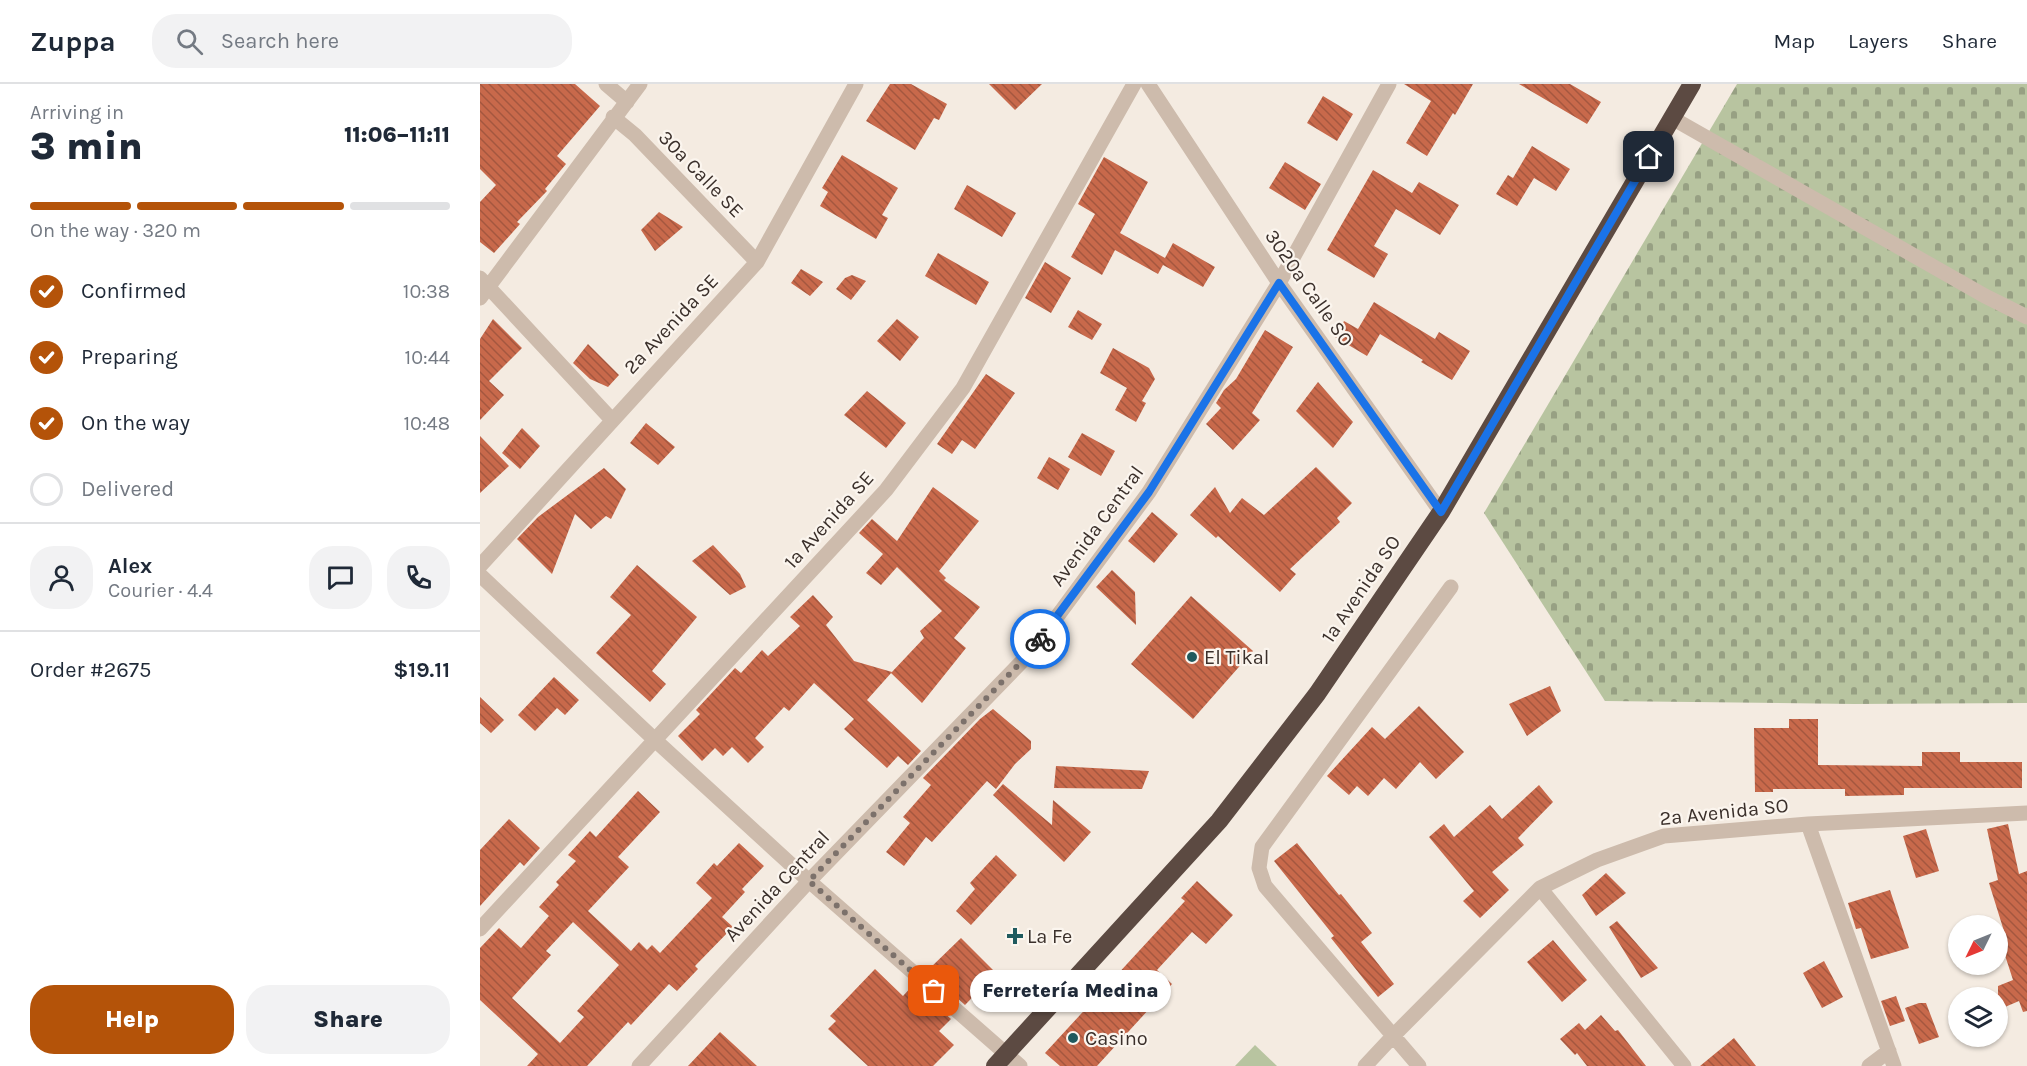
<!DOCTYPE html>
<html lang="en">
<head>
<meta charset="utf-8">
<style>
	:root { --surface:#fff; --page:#f2f2f3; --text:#1f2937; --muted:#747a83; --line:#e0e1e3; --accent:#b45309 }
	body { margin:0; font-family:Karla,sans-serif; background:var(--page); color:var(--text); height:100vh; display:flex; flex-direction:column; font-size:22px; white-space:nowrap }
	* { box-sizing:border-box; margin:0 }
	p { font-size:20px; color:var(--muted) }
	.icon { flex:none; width:33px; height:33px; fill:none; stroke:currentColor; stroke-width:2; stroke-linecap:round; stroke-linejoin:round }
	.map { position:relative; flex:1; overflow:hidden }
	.drawer { display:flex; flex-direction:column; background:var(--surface); width:480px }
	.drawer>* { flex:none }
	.needle { width:39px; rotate:227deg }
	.buttons { position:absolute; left:1468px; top:831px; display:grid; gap:12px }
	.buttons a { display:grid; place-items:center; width:60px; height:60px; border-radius:50%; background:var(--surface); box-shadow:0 2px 4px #0004; font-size:30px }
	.pin { position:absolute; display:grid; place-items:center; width:51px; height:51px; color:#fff; margin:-26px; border-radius:12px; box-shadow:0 3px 9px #0006 }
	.courier { position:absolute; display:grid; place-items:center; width:60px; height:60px; margin:-30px; border:4px solid #1a73e8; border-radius:50%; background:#fff; color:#222; box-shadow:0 2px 8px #0007 }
	.bubble { position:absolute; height:42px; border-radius:21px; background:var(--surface); box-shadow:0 2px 4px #0004; font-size:20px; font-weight:800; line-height:42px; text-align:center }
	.head em { font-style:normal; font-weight:800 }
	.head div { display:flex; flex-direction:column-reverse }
	.head { display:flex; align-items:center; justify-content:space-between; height:102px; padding:0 30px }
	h1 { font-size:39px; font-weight:800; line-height:45px }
	.bar { display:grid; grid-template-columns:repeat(4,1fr); gap:9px 6px; align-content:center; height:72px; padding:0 30px }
	.bar i { height:8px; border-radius:4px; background:var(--line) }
	.bar .active { background:var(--accent) }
	.bar p { grid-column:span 4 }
	.line { display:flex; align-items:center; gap:15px; padding:0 30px; border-top:2px solid var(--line) }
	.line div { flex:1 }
	.round { display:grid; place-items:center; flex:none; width:63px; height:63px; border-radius:24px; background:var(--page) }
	ol { padding:0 30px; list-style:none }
	li { display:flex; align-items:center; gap:18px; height:66px }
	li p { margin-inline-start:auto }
	li .icon { padding:6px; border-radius:50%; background:var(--accent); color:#fff; stroke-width:4 }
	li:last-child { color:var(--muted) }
	li i { width:33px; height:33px; border:3px solid var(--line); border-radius:50% }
	.primary-button { display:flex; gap:12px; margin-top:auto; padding:12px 30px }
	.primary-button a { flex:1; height:69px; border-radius:24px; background:var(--accent); color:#fff; font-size:24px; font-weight:800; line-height:69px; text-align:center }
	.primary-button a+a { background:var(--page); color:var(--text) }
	header { display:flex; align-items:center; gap:36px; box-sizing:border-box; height:84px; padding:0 30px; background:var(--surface); border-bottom:2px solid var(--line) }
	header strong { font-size:28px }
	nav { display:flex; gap:33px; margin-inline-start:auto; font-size:21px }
	.search { width:420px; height:54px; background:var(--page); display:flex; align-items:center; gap:15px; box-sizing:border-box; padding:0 21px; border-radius:24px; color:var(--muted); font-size:22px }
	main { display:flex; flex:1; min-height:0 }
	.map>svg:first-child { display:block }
	.cemetery { fill:url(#cemetery-stones) }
	.pitch { fill:#b8c4a0 }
	.building { fill:url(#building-back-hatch); fill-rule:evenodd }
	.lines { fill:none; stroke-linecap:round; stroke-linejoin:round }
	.minor { stroke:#cdbbac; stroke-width:15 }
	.highway { stroke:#5c4a42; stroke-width:18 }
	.done { stroke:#7c716b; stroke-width:6; stroke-dasharray:0 10.8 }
	.route { stroke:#1a73e8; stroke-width:8 }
	.poi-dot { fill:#1f5a5e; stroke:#fbf5ee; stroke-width:2 }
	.labels { text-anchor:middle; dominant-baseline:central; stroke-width:4.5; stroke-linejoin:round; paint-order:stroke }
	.street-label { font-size:20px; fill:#3b302b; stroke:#fbf5ee }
	.poi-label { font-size:20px; fill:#3b302b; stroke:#fbf5ee; text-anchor:start }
</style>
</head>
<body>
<header>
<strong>Zuppa</strong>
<div class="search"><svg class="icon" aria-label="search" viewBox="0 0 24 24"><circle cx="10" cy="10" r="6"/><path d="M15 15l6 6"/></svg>Search here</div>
<nav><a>Map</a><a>Layers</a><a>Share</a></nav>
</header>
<main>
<section class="drawer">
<div class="head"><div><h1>3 min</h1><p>Arriving in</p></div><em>11:06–11:11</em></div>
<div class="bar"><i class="active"></i><i class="active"></i><i class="active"></i><i></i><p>On the way · 320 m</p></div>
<ol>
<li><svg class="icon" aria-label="check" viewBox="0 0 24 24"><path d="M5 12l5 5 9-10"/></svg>Confirmed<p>10:38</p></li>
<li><svg class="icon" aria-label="check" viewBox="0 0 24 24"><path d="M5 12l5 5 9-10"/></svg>Preparing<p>10:44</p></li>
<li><svg class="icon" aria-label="check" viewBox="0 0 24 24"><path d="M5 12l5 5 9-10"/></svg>On the way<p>10:48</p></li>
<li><i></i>Delivered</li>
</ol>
<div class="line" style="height:108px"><a class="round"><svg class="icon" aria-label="person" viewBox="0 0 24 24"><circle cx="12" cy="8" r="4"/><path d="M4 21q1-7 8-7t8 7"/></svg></a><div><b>Alex</b><p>Courier · 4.4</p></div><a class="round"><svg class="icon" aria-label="chat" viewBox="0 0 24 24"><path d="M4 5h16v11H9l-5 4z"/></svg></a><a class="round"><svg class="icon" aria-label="phone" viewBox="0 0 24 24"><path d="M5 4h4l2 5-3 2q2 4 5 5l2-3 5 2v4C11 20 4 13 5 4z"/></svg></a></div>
<div class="line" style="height:78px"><div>Order #2675</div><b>$19.11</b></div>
<div class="primary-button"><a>Help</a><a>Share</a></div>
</section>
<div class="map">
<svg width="1547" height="982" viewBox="0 0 1547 982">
	<defs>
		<pattern id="cemetery-stones" width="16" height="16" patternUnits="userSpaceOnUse" patternTransform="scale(1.5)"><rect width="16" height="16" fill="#b8c4a0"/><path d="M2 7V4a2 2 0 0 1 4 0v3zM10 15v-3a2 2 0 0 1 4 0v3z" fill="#97a083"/></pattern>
		<pattern id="building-back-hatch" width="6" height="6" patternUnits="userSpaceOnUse" patternTransform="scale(1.5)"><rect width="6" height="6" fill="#c8694b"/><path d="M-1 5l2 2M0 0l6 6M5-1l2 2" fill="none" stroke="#a4573f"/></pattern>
	</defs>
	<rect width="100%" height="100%" fill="#f4ebe1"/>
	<path class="cemetery" d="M1257 0H1547V619L1374 620 1125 617 1004 429Z"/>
	<path class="pitch" d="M775 961 797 982H755Z"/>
	<path class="building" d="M0 0H95L120 22 77 72 86 80 65 105 67 107 37 138 40 140 14 169 0 158V118L16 101 0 85Z
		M410 0H431L467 20 459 36 454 34 435 66 386 37Z
		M509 0H562L535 26Z
		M924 0H993L975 31 973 29 947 72 926 59 951 17Z
		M1039 0H1090L1121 18 1107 40Z
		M843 12 873 30 857 57 827 39Z
		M1052 62 1090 85 1076 107 1054 94 1037 122 1016 110 1028 91 1033 94Z
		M362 71 418 104 402 131 408 134 396 155 340 122 348 108 342 104Z
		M624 73 668 98 640 149 685 174 693 159 735 183 723 203 683 181 678 190 635 166 622 191 591 173 615 130 598 120Z
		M805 78 841 100 825 126 789 104Z
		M893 86 932 109 939 98 979 121 960 151 916 125 894 162 908 170 894 194 847 166Z
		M487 101 536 129 522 153 474 125Z
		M179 128 203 143 175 167 161 146Z
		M458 169 509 198 496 221 445 192Z
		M565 178 591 194 571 229 545 214Z
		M321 185 343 198 330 212 311 199Z
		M372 191 386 197 371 216 356 205 365 194Z
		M894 218 955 255 959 248 990 267 972 296 941 278 943 276 900 250 887 272 855 253 864 237 878 245Z
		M598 226 622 240 612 256 588 243Z
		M13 235 42 264 9 297 24 311 0 336V255Z
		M417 235 439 253 420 277 397 257Z
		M785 246 813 263 772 329 780 336 753 366 726 340 741 324 736 319 744 306 756 295Z
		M108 260 139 291 128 303 110 295 93 279Z
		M633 264 669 284 675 295 662 317 666 319 656 338 635 326 647 304 620 289Z
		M506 290 535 309 495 365 482 356 472 370 457 360Z
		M838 298 873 338 853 364 816 327Z
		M387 307 426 339 406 364 364 331Z
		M166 339 195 363 178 381 150 359Z
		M42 344 60 362 40 385 22 369Z
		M602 349 635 367 621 392 588 373Z
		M0 352 29 382 0 409Z
		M569 373 590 385 578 406 557 394Z
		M836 383 872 419 857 434 860 438 810 485 816 490 800 508 738 452 736 454 710 431 735 403 750 429 762 414 784 431Z
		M124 384 146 405 131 435 126 432 111 445 95 430 72 490 37 455 58 433Z
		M453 403 499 437 459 487 466 494 464 496 500 523 474 554 486 564 442 619 411 589 444 554 440 547 462 527 417 483 401 501 386 489 403 470 379 449 392 435 417 457Z
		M672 428 698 450 674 479 648 457Z
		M233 461 260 490 266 503 250 511 212 477Z
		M157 481 217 533 172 587 186 600 170 618 116 569 151 531 130 513Z
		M632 486 655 508 656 541 616 503Z
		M333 511 353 533 346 541 374 577 412 588 387 616 441 667 428 681 418 672 407 684 364 645 374 635 334 599 309 627 304 623 275 654 284 663 268 679 252 663 243 672 235 664 222 677 198 652 220 630 216 626 255 584 261 589 282 566 288 572 320 542 310 533Z
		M711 512 773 567 713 635 651 580Z
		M74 593 99 616 85 631 77 624 55 647 38 631Z
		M1070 602 1081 627 1047 652 1029 620Z
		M0 613 24 636 11 649 0 639Z
		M939 622 984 668 956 695 940 678 916 705 904 694 888 712 877 702 869 711 847 692 892 643 905 655Z
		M513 625 551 657V665L535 680 516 705 507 697 452 758 446 753 424 782 406 768 430 739 423 733 451 701 443 694 500 635Z
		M1309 635H1338V681L1442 682V668H1480V678H1542V704H1424V711L1365 712V705H1293V708H1275L1274 644H1309Z
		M576 682 669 687 662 705 574 704Z
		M523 700 572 741 573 716 611 748 584 778 513 711Z
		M1059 701 1073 718 1038 754 1044 761 1012 788 1029 806 1000 834 983 817 994 807 949 753 964 740 974 753 1010 721 1022 735Z
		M158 707 180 728 138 773 149 783 108 827 151 867 159 858 167 866 172 861 180 869 232 814 216 799 234 779 237 782 259 759 284 782 262 805 265 808 242 833 253 843 215 882 218 885 197 907 189 900 151 941 148 938 107 982H47L58 970 0 916V864L19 844 41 864 69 832 59 823 79 801 76 798 96 777 88 771 110 747 116 753ZM93 838 139 881 97 927 104 933 80 959 32 914 71 871 66 867Z
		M29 735 60 764 44 782 40 778 0 822V766Z
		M1528 740 1539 790 1547 787V927L1543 928 1539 917 1518 926V902L1533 896 1522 862 1528 860 1509 799 1518 796 1507 745Z
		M1446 745 1459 787 1436 794 1423 752Z
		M817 759 859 811 861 810 892 849 881 858 914 900 898 913 851 854 854 852 794 777Z
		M516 771 537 791 491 841 476 827 495 805 490 799Z
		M1126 789 1146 809 1116 832 1102 811Z
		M717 797 753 831 726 860 712 848 677 886 692 900 617 982H580L565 969 705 817 701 814Z
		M1410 806 1429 864 1391 875 1381 844 1376 845 1368 819Z
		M1137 837 1178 884 1161 894 1129 843Z
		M481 854 516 889 485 921 447 887Z
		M1073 856 1107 896 1082 918 1047 878Z
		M1344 877 1363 913 1342 924 1323 889Z
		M395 885 423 912 433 901 471 935 459 947 474 961 453 982H388L348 945 356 937 350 932Z
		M1416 912 1425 937 1410 942 1401 917Z
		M1439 919H1446L1459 953 1439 960 1425 924Z
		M1121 931 1135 947 1138 946 1166 982H1107L1097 969 1095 971 1080 955 1099 939 1105 946Z
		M240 948 277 982H208Z
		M1254 954 1276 982H1220Z"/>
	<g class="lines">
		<path class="minor" d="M126 0 147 18
			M668 0 799 199 961 428
			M133 33 155 51 277 178
			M1192 34 1505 212 1547 233
			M0 194 132 336
			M0 214 160 0
			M0 482 277 178 376 0
			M0 491 175 656 329 797 540 982
			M1328 740 1414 982
			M1060 804 1204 982
			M0 845 406 406 483 304 654 0
			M159 982 329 797 551 568 669 408 799 199 909 0
			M885 982 914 951 1060 804 1117 776 1184 752 1328 740 1547 729
			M939 982 785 802 779 784 782 763 971 503
			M1389 982 1409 967"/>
		<path class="highway" d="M515 982 739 737 837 610 961 428 1212 0"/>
	</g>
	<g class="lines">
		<path class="done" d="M454 907 329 797 551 568 560 555"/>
		<path class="route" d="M560 555 669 408 799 199 961 428 1169 73"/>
	</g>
	<g class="poi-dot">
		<circle cx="712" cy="573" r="6"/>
		<path d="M532 843h6v6h6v6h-6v6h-6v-6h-6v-6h6z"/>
		<circle cx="593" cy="954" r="6"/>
	</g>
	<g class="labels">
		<g class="street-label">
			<text transform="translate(221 90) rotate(46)">30a Calle SE</text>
			<text transform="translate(829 204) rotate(55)">3020a Calle SO</text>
			<text transform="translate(191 240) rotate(-47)">2a Avenida SE</text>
			<text transform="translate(349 436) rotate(-48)">1a Avenida SE</text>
			<text transform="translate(617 442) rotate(-54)">Avenida Central</text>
			<text transform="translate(881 505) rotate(-56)">1a Avenida SO</text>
			<text transform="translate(1244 728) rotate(-6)">2a Avenida SO</text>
			<text transform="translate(297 802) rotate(-47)">Avenida Central</text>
		</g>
		<g class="poi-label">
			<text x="724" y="573">El Tikal</text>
			<text x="547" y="852">La Fe</text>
			<text x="605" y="954">Casino</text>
		</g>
	</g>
</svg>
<div class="buttons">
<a><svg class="needle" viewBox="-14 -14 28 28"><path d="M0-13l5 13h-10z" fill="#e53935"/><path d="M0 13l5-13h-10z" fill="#747a83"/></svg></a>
<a><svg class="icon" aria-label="layers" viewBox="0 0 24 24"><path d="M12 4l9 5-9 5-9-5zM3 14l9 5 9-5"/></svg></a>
</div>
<div class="pin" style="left:454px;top:907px;background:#ea580c"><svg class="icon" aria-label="bag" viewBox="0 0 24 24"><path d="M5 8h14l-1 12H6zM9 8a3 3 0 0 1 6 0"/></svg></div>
<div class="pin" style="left:1169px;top:73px;background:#1f2937"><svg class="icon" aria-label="home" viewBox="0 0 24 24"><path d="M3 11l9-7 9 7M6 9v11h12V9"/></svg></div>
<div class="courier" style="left:560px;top:555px"><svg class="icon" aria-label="bike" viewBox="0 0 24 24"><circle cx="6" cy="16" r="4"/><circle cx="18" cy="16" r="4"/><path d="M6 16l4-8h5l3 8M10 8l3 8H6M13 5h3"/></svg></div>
<div class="bubble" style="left:490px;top:886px;width:201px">Ferretería Medina</div>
</div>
</main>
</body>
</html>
